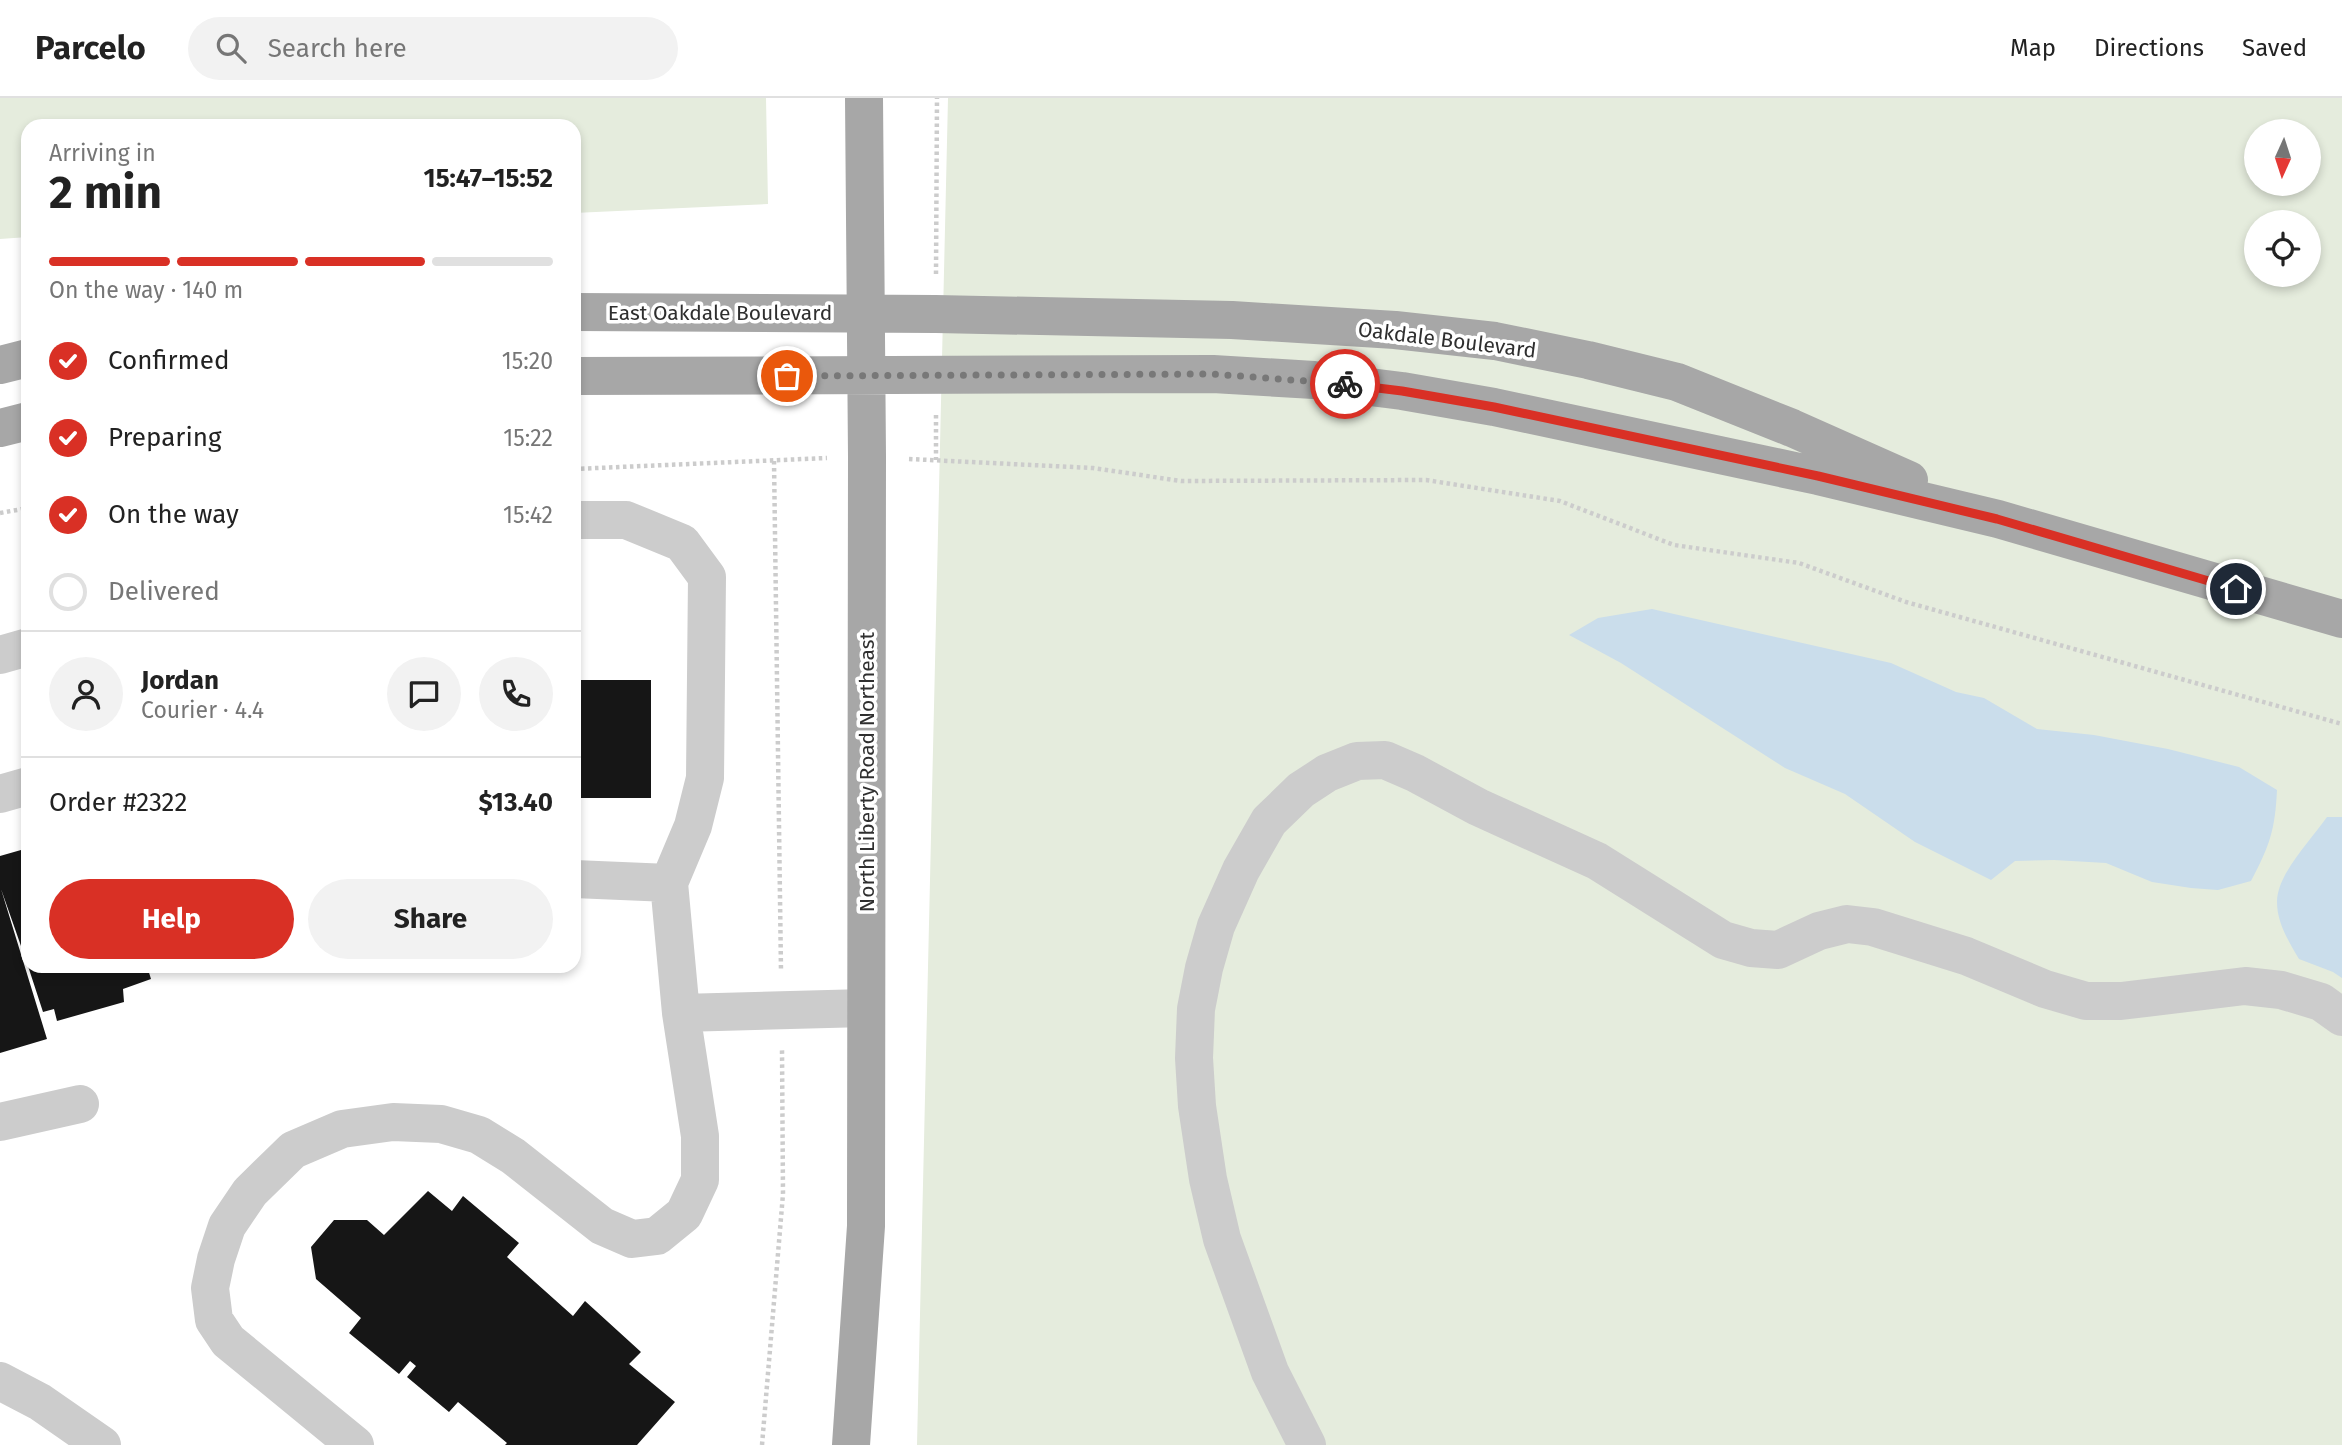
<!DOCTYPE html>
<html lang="en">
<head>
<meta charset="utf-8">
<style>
	:root { --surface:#fff; --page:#f2f2f2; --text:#222; --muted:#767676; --line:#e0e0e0; --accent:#d93025 }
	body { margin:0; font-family:"Fira Sans",sans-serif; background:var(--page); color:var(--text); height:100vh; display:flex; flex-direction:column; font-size:26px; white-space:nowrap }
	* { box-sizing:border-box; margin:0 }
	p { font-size:23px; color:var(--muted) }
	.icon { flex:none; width:38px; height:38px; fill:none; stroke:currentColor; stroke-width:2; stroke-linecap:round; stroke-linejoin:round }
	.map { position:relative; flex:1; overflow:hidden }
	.details { position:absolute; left:21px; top:21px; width:560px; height:854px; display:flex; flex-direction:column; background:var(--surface); border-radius:21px; box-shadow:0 4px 10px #0003 }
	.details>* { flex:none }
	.needle { width:46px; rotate:183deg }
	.tools { position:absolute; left:2244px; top:21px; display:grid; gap:14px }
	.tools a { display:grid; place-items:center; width:77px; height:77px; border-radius:50%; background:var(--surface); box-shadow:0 4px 10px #0003; font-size:35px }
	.pin { position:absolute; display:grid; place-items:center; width:60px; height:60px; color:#fff; margin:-30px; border:4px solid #fff; border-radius:50%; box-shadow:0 2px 7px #0007 }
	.courier { position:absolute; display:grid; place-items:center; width:70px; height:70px; margin:-35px; border:5px solid #d93025; border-radius:50%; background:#fff; color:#222; box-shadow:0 2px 9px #0007 }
	.overview em { font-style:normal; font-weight:700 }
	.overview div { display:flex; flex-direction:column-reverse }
	.overview { display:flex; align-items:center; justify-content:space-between; height:119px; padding:0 28px }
	h1 { font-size:46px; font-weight:700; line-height:52px }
	.bar { display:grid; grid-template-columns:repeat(4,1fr); gap:10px 7px; align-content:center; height:84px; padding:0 28px }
	.bar i { height:9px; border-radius:5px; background:var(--line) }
	.bar .on { background:var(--accent) }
	.bar p { grid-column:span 4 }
	.line { display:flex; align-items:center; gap:18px; padding:0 28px; border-top:2px solid var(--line) }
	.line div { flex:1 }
	.round { display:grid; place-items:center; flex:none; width:74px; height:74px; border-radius:37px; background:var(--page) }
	ol { padding:0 28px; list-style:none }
	li { display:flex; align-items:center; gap:21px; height:77px }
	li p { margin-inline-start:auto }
	li .icon { padding:7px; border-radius:50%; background:var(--accent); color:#fff; stroke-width:4 }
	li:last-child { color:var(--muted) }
	li i { width:38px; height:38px; border:4px solid var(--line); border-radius:50% }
	.button { display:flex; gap:14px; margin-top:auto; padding:14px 28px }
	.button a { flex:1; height:80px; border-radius:42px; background:var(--accent); color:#fff; font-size:28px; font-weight:700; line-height:80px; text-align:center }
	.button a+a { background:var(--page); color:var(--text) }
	header { display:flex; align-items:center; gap:42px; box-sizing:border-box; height:98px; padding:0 35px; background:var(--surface); border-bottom:2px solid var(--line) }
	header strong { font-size:33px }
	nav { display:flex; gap:38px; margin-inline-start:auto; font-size:24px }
	.search { width:490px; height:63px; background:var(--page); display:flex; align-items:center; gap:18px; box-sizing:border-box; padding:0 24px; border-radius:38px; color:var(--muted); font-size:26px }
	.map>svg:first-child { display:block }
	.green { fill:#e5ecdd; fill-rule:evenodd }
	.water { fill:#caddeb }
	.building { fill:#161616 }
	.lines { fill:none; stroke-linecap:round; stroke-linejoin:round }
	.path { stroke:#ccc; stroke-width:4.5; stroke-dasharray:3.5 3.5; stroke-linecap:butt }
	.minor { stroke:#ccc; stroke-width:38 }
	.major { stroke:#a7a7a7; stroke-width:38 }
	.done { stroke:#787878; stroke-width:7; stroke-dasharray:0 12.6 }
	.route { stroke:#d93025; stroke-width:9 }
	.labels { text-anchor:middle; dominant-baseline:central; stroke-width:7; stroke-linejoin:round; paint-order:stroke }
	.street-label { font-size:21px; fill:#2f2f2f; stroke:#fff }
</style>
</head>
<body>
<header>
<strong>Parcelo</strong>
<div class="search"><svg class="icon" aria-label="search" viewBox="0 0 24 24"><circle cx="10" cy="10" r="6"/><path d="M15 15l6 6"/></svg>Search here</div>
<nav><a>Map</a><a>Directions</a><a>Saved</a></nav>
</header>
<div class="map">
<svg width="2342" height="1347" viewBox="0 0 2342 1347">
	<rect width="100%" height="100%" fill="#fff"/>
	<path class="green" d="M0 0H766L768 106 574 115V28H28V139L0 141Z
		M948 0H2342V1347H917ZM2256 33H2308V86H2256ZM2256 124H2308V177H2256Z"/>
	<path class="water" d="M1652 511 1891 565 1956 594 1984 600 2037 631 2094 637 2168 651 2239 669 2277 692C2275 732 2270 747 2251 783L2218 792 2191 790 2152 784 2106 765 2054 762 2015 763 1991 782 1915 744 1845 696 1785 670 1621 565 1569 537 1598 520Z
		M2327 719H2342V880L2333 874 2299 861C2289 844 2277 825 2277 804 2277 776 2311 742 2327 719Z"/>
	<path class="building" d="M574 582H651V700H574Z
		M28 750V868L1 791 47 941 0 955V758Z
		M28 868H147L151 881 123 891 124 904 57 923 54 911 43 914Z
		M428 1093 452 1113 463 1098 519 1145 507 1159 573 1218 585 1203 641 1254 629 1266 675 1304 637 1347H505L507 1345 458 1304 449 1314 407 1279 416 1268 410 1263 399 1276 349 1235 361 1220 316 1181 311 1149 334 1122H367L384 1137Z"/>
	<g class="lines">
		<path class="path" d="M936 176 937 0
			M936 317V362
			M909 361 1093 370 1181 383 1426 382 1560 403 1674 447 1799 465 1906 504 2342 626
			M774 363 781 873
			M574 371 827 360
			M0 415 28 410
			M762 1347 783 1096 782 951"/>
		<path class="minor" d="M574 422H626L682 445 707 479 705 680 693 728 669 785
			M0 557 28 549
			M0 696 28 688
			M681 915 866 910
			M0 1024 80 1006
			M0 1283 40 1304 102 1347
			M355 1347 228 1243 214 1222 210 1190 216 1161 227 1128 250 1094 293 1052 342 1031 393 1024 441 1026 479 1037 513 1058 602 1128 632 1141 657 1138 684 1116 700 1082V1038L681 915 669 785 574 781
			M1307 1347 1270 1274 1222 1141 1208 1081 1197 1008 1194 960 1196 911 1204 870 1216 828 1241 772 1269 723 1301 692 1327 675 1357 663 1385 662 1415 675 1478 709 1597 763 1723 842 1751 850 1778 852 1819 833 1847 826 1873 829 1966 858 2045 891 2086 903H2121L2245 888 2281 892 2321 904 2342 919"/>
		<path class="major" d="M574 214 936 216 1232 222 1395 232 1495 243 1588 262 1677 284 1792 330 1909 382
			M0 267 28 260
			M574 278 1213 276 1314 282 1402 293 1494 309 1818 378 1998 421 2342 521
			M0 330 28 323
			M851 1347 866 1128 867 358 864 0"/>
	</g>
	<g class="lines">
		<path class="done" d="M787 278 1213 276 1345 286"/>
		<path class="route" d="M1345 286 1402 293 1494 309 1818 378 1997 421 2236 491"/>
	</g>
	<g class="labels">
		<g class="street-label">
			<text x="720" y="215">East Oakdale Boulevard</text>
			<text transform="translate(1447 242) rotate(7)">Oakdale Boulevard</text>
			<text transform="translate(867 674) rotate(-90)">North Liberty Road Northeast</text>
		</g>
	</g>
</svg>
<div class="tools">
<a><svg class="needle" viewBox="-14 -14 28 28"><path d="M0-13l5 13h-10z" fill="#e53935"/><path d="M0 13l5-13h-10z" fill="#767676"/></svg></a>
<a><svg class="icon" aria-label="locate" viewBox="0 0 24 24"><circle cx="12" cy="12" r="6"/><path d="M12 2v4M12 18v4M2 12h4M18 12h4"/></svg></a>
</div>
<div class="pin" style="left:787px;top:278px;background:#ea580c"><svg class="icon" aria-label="bag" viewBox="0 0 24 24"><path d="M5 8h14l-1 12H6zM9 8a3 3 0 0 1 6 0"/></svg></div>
<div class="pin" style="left:2236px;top:491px;background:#1f2937"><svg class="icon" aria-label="home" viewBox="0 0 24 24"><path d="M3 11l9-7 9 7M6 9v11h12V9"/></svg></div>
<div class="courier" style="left:1345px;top:286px"><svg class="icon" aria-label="bike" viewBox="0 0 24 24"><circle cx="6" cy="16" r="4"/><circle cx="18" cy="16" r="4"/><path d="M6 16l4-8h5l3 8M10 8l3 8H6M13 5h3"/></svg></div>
<section class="details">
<div class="overview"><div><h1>2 min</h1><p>Arriving in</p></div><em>15:47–15:52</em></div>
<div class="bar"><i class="on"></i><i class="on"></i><i class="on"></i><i></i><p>On the way · 140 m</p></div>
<ol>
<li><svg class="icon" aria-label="check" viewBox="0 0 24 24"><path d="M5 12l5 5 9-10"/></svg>Confirmed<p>15:20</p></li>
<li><svg class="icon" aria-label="check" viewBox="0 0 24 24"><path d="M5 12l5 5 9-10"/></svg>Preparing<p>15:22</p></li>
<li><svg class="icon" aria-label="check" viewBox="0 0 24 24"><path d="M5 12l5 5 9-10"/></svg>On the way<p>15:42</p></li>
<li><i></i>Delivered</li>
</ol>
<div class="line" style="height:126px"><a class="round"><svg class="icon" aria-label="person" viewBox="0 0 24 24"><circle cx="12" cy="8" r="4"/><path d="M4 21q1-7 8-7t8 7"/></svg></a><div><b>Jordan</b><p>Courier · 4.4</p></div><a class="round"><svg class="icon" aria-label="chat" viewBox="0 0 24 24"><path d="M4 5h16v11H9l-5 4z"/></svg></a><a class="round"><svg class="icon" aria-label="phone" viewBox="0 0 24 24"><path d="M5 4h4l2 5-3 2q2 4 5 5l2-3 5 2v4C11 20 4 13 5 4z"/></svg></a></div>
<div class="line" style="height:91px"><div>Order #2322</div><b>$13.40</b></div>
<div class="button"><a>Help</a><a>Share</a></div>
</section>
</div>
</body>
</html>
